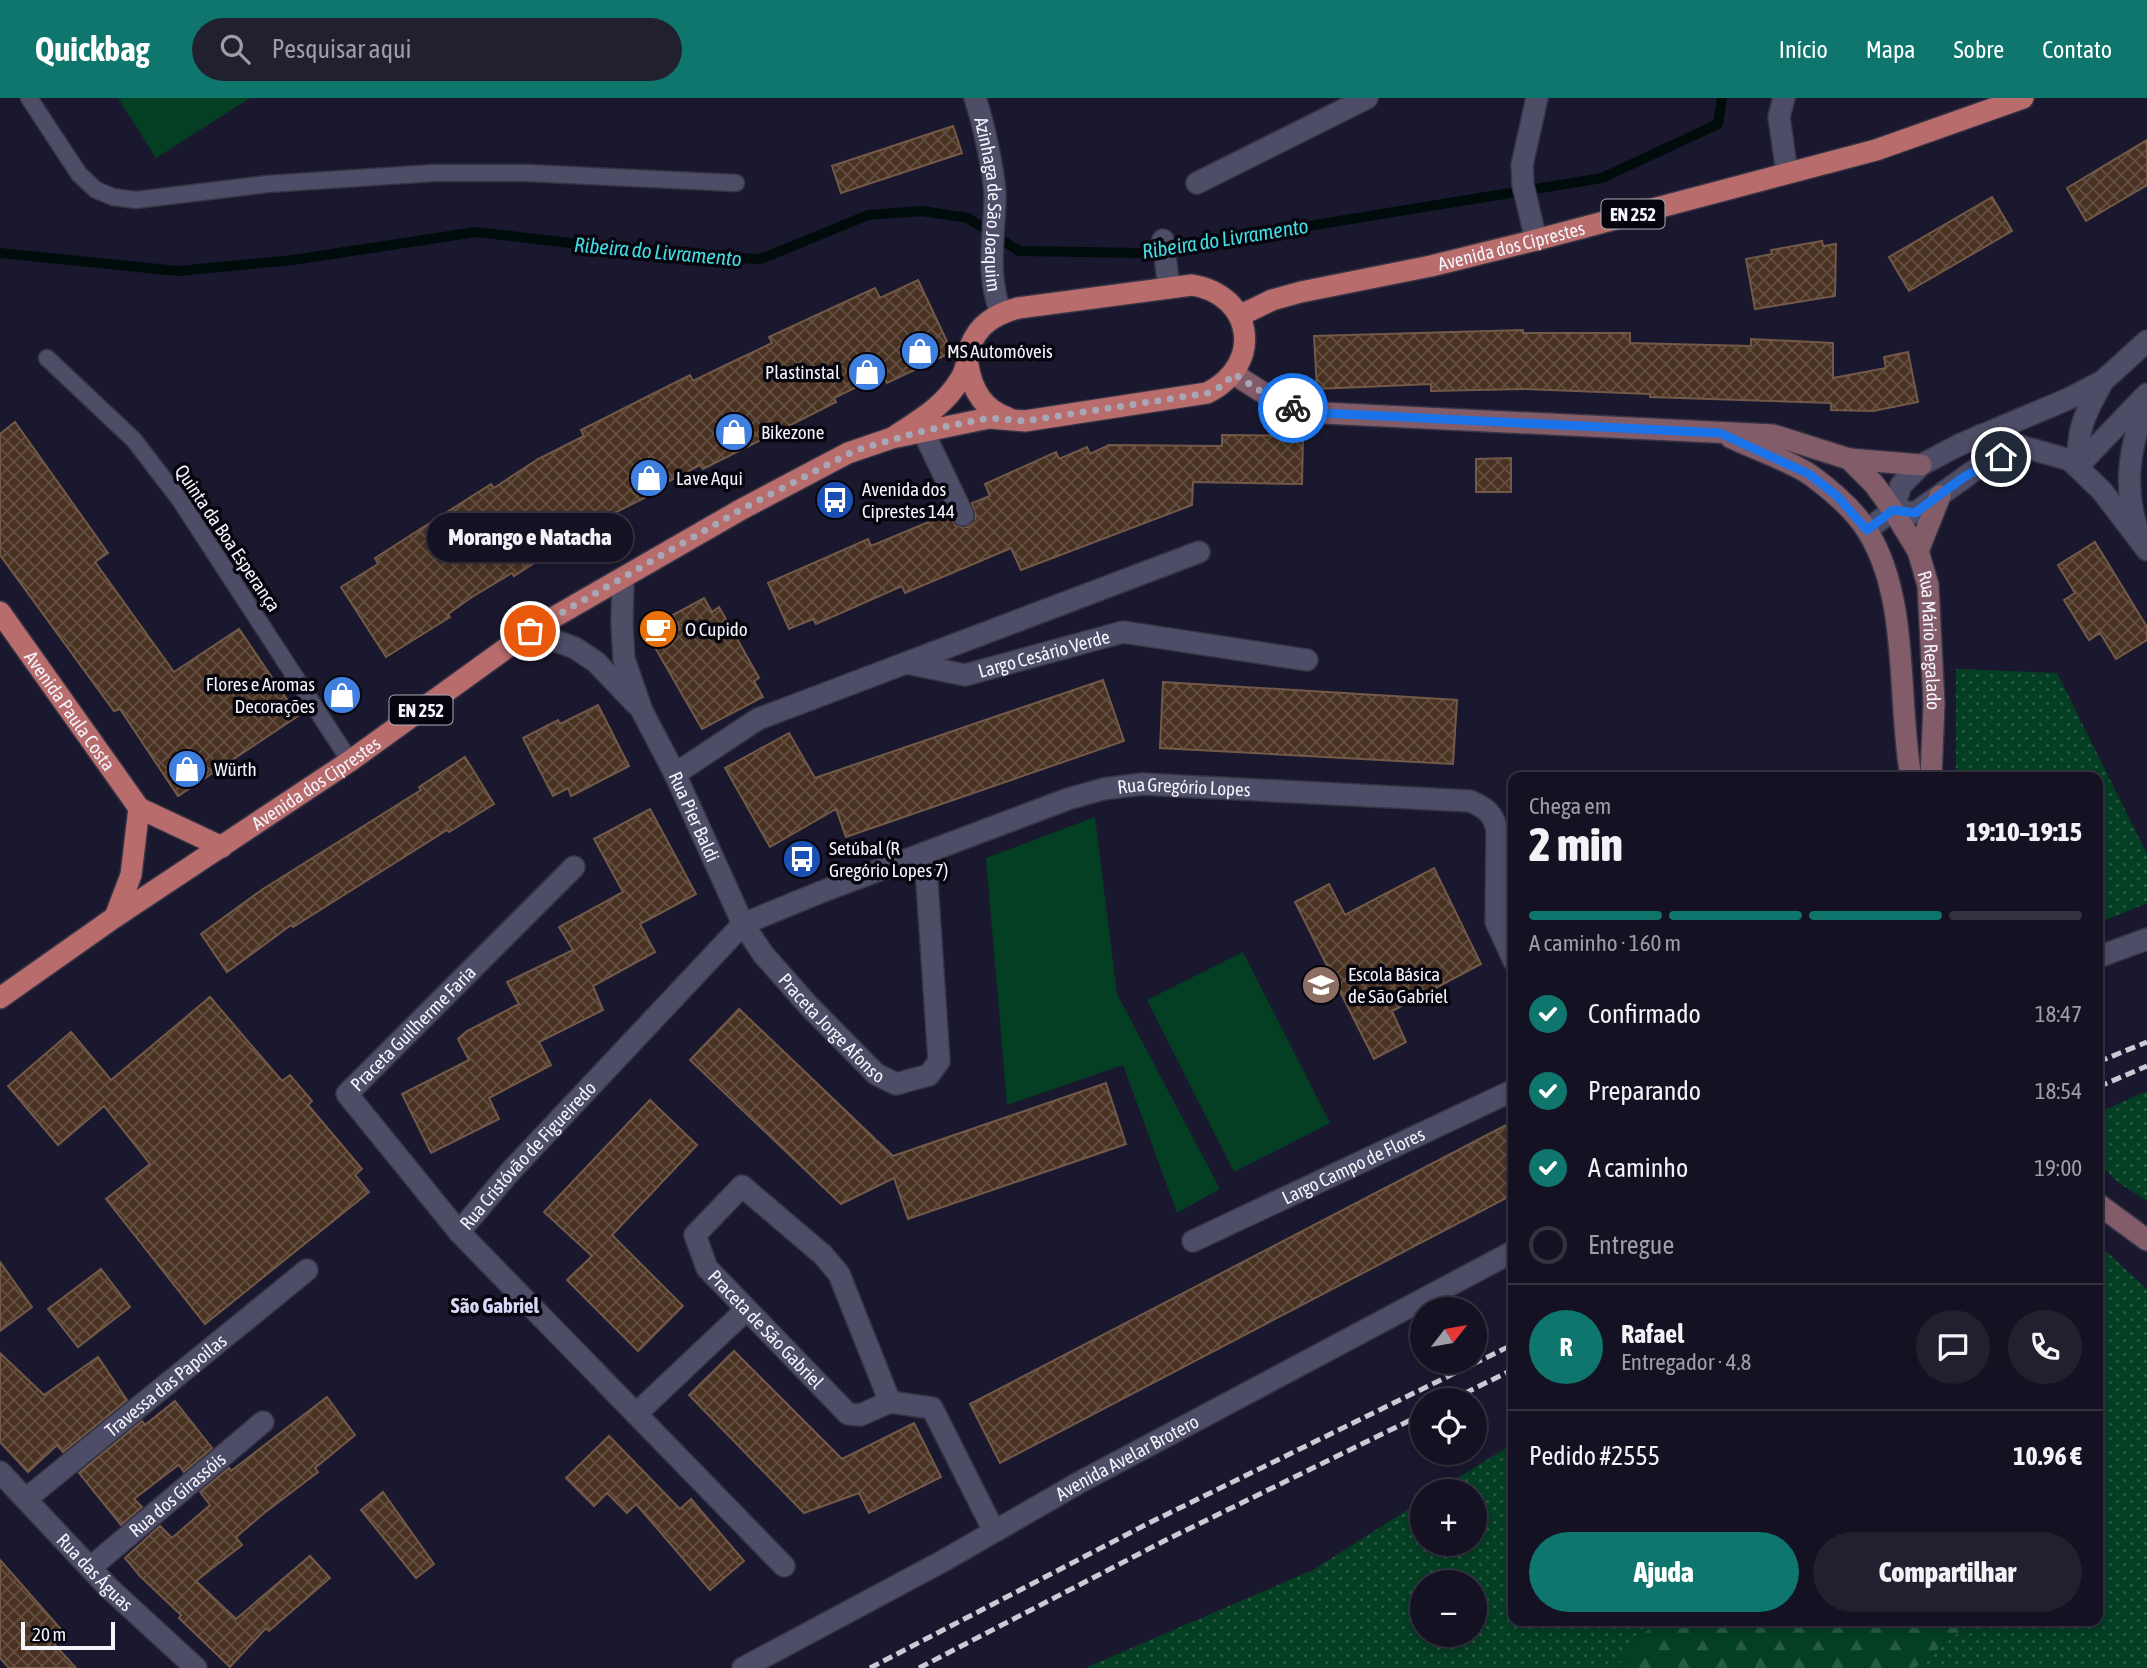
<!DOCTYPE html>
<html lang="pt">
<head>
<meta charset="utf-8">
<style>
	:root { --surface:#141222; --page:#21202f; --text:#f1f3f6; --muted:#9d9ea5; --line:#333240; --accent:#0f766e }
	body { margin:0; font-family:"Asap Condensed",sans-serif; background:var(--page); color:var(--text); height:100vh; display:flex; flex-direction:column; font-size:26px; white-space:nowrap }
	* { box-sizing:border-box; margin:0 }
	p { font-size:23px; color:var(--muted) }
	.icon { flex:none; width:38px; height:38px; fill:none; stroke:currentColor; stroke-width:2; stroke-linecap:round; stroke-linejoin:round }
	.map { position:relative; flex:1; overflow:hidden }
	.details { position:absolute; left:1508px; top:674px; width:595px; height:854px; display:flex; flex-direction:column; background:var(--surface); border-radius:14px; box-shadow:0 4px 10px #0003,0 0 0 2px var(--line) }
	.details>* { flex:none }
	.needle { width:46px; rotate:59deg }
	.controls { position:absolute; left:1410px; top:1199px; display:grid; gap:14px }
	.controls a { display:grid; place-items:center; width:77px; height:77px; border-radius:50%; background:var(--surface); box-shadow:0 4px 10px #0003,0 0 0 2px var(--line); font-size:35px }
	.scale { position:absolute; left:21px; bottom:18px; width:94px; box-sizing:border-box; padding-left:7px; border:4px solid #f4f4fd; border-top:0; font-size:19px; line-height:24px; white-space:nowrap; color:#f4f4fd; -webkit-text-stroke:5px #06050e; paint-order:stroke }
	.pin { position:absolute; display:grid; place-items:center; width:60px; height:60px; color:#fff; margin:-30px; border:4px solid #fff; border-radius:50%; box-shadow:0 2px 7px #0007 }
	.courier { position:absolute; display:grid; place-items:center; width:70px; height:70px; margin:-35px; border:5px solid #1a73e8; border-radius:50%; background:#fff; color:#222; box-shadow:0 2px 9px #0007 }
	.bubble { position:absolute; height:49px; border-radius:24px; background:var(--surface); box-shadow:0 4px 10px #0003,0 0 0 2px var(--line); font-size:23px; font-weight:800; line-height:49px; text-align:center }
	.summary em { font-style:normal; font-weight:800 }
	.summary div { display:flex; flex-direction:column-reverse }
	.summary { display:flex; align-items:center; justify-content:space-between; height:119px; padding:0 21px }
	h1 { font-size:46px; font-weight:800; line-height:52px }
	.bar { display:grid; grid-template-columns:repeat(4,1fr); gap:10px 7px; align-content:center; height:84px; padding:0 21px }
	.bar i { height:9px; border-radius:5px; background:var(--line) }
	.bar .active { background:var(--accent) }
	.bar p { grid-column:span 4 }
	.line { display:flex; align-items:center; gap:18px; padding:0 21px; border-top:2px solid var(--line) }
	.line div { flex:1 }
	.round { display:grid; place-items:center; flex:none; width:74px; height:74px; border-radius:37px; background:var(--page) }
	ol { padding:0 21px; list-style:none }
	li { display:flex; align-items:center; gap:21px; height:77px }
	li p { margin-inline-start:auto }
	li .icon { padding:7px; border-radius:50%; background:var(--accent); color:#fff; stroke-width:4 }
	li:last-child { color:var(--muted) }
	li i { width:38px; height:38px; border:4px solid var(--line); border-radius:50% }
	.button { display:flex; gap:14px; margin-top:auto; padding:14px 21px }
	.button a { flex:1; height:80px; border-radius:42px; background:var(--accent); color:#fff; font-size:28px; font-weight:800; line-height:80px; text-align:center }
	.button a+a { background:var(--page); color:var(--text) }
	header { display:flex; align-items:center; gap:42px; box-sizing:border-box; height:98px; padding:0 35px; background:var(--accent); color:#fff }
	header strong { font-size:33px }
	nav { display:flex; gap:38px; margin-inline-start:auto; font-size:24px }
	.search { width:490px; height:63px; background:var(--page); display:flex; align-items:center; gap:18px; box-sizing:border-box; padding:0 24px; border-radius:38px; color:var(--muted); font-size:26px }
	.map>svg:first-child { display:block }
	.grass { fill:url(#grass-dots); fill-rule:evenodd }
	.forest { fill:url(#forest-firs) }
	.park { fill:#043e23 }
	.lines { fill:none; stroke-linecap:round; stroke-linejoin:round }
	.stream { stroke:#000b0b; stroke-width:10 }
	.building { fill:url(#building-cross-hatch); stroke:#735948; stroke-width:2 }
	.lane-casing { stroke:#363344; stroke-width:19 }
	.street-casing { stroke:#363344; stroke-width:24 }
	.secondary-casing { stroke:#363344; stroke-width:24 }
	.primary-casing { stroke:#363344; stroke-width:24 }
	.lane { stroke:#4e4d67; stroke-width:16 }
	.street { stroke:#4e4d67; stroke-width:21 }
	.secondary { stroke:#835c69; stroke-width:21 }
	.primary { stroke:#b86c6c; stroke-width:21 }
	.rail { stroke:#cbcbd6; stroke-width:5; stroke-dasharray:10 5; stroke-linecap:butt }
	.done { stroke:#a8a7b5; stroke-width:7; stroke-dasharray:0 12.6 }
	.route { stroke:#1a73e8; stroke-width:9 }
	.labels { text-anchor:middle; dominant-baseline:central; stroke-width:7; stroke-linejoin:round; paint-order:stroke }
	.shield { fill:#06050e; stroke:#adacb5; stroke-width:2 }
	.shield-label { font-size:18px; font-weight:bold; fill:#f4f4fd }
	.street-label { font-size:19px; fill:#f4f4fd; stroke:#06050e }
	.poi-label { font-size:19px; fill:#f4f4fd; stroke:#06050e; text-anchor:start }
	.water-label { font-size:21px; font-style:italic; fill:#42dce1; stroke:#06050e }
	.neighbourhood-label { font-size:21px; font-weight:bold; fill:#d9d8f8; stroke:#06050e }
</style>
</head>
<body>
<header>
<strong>Quickbag</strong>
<div class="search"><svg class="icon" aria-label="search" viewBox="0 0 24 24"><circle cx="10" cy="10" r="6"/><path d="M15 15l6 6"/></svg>Pesquisar aqui</div>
<nav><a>Início</a><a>Mapa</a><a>Sobre</a><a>Contato</a></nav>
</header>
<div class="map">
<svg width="2147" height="1570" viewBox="0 0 2147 1570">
	<defs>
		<pattern id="grass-dots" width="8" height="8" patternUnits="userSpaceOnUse" patternTransform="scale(1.75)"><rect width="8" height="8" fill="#043e23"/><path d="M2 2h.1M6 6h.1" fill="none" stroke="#295a44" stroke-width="1.8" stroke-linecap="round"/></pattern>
		<pattern id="forest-firs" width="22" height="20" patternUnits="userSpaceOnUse" patternTransform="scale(1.75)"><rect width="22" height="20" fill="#043e23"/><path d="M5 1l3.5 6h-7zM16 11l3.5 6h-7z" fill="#295a44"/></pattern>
		<pattern id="building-cross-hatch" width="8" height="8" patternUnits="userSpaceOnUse" patternTransform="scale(1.75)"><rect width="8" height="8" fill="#493222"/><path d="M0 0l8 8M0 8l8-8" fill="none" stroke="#645043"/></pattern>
	</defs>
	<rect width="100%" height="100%" fill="#1a182e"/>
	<path class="grass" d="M1956 571 2057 575 2147 756V805L2098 825V679H1956Z
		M2147 993V1103L2116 1083 2098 1064V1015Z
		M2098 1146 2147 1191V1570H1915L1972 1523 2098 1522Z
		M1514 1345V1522L1656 1523 1616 1570H1085L1313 1472 1423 1402V1446H1475V1393H1437ZM1475 1484V1536H1423V1484Z"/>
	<path class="forest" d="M1656 1522H1972V1523L1915 1570H1616Z"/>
	<path class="park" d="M118 0H250L156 60Z
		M1095 719 1117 896 1220 1091 1177 1115 1123 967 1007 1007 986 760Z
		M1243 854 1330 1025 1234 1074 1147 902Z"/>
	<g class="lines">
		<path class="stream" d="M0 155 178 173 293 162 476 134 683 158 761 161 868 117 922 113 968 120 1019 153 1143 155 1602 80 1718 26 1722 0"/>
	</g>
	<path class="building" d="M953 28 962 55 841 95 832 68Z
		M2147 42V87L2086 123 2067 90Z
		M1992 99 2012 133 1909 193 1889 159Z
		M1822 143 1823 148 1836 146 1835 198 1755 211 1746 161 1772 156 1771 152Z
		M918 182 952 254 887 285 883 276 834 300 836 304 703 371 700 367 648 394 650 397 563 441 565 445 514 478 512 475 472 499 448 516 450 519 386 559 341 489 378 466 375 460 491 386 494 390 538 361 584 338 581 332 690 277 693 283 730 265 772 245 769 239 875 190 880 200Z
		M1523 232V235H1630V245L1751 248V241L1833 245V280L1886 270 1884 259 1908 254 1918 304 1873 313 1831 312V305L1650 299V296L1525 291 1431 293V286L1317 291 1314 238Z
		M15 324 108 455 95 464 174 574 239 531 298 618 178 698 120 611 114 613 0 457V336Z
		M1222 337 1303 338 1302 386 1193 384 1192 407 1021 472 1011 450 905 495 902 488 816 526 813 521 789 531 768 485 868 441 871 448 948 416 956 428 968 429 976 419 972 405 990 398 985 386 1056 354 1059 361 1087 349 1090 356 1109 347 1222 348Z
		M1511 360V394H1476V361Z
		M2095 444 2147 529V542L2116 561 2100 535 2089 542 2064 502 2075 495 2058 467Z
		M704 500 712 514 719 509 759 580 754 583 763 599 702 631 653 546 680 531 673 517Z
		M1103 582 1124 643 846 739 836 711 770 749 725 670 789 635 815 680Z
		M1163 584 1457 602 1453 666 1160 650Z
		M598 607 629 668 571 698 568 690 553 698 523 640 558 622 560 626Z
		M465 659 494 706 449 734 447 732 293 829 291 827 227 874 201 836 263 791 421 692 419 689Z
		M650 711 696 796 640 826 655 854 593 888 603 912 539 944 551 967 489 1000 499 1021 431 1055 402 996 469 962 458 941 467 933 519 906 507 884 573 852 559 829 623 794 594 741Z
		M1434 770 1481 866 1392 913 1406 944 1374 961 1295 804 1329 786 1345 817Z
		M210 899 282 983 290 977 312 1003 308 1007 362 1071 355 1077 369 1094 205 1226 106 1101 150 1066 104 1008 58 1047 8 988 71 934 111 982Z
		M739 911 893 1058 1106 985 1126 1046 908 1121 894 1080 841 1106 690 962Z
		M650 1002 697 1047 612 1137 683 1208 638 1253 567 1182 592 1158 544 1114Z
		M1514 1023V1096L1000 1365 970 1306Z
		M0 1164 32 1209 0 1233Z
		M101 1171 130 1209 78 1249 48 1211Z
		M734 1253 842 1361 914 1325 941 1379 869 1415 859 1395 804 1415 689 1297Z
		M0 1255 44 1297 98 1259 127 1302 63 1354 57 1347 28 1374 0 1344Z
		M327 1299 355 1337 315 1370 318 1374 263 1416 236 1439 242 1447 196 1483 236 1521 310 1458 330 1480 269 1533 266 1530 230 1569 179 1520 181 1517 140 1478 125 1460 160 1428 172 1440 210 1407 200 1394 229 1370 231 1373Z
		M175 1303 212 1350 184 1374 179 1367 177 1368 134 1401 142 1409 121 1427 79 1375 142 1323 145 1327Z
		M609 1338 680 1411 691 1401 744 1463 710 1492 636 1406 627 1415 607 1395 594 1408 566 1380Z
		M383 1394 434 1466 416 1480 361 1412Z
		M0 1462 65 1536 54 1546 76 1570H9L0 1560Z"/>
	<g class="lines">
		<g class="lane-casing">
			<path id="lane" d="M29 0 79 76 96 92 113 99 136 102 267 86 434 75H528L736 85
				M47 260 134 342 180 402 350 663"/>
		</g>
		<g class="street-casing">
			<g id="street">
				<path id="s1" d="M975 0C983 23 995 77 995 101 994 141 986 177 1001 215"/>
				<path d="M1784 0 1779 19 1787 75"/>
				<path d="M1197 85 1367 0"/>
				<path d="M1163 142 1169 190"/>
				<path d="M1536 142 1523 87 1522 67 1537 0"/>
				<path d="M923 333 963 417"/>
				<path d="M1981 337 2070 362 2102 393 2147 452"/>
				<path d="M2078 368 2144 299"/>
				<path d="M2078 368C2077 329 2085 316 2103 283"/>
				<path d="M1893 412 1915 415 1979 369 2023 349"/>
				<path d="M2137 430C2121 382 2133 343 2147 296"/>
				<path d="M1867 432 1893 412 1901 387 1921 367 1959 347 2068 301 2103 283 2147 243"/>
				<path id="s2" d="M623 480 622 526 624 561 642 613 675 676 743 826 763 856 808 907 876 976 896 986 929 977 939 963 925 755"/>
				<path d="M530 533 575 550 596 564 636 606"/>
				<path id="s3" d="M906 565 965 577 1123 534 1307 562"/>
				<path d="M675 676 758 621 1199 454"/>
				<path d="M2098 859 2147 841"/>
				<path id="s4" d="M459 1134 347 996 574 769"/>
				<path id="s5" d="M1193 1143 1514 992"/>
				<path id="s6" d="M890 1304 839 1176 823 1157 742 1088 695 1137 707 1170 848 1316 860 1317 890 1304 932 1310 994 1433"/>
				<path d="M636 1316 746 1212"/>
				<path id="s7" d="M0 1374 109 1490 196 1570"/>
				<path id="s8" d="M26 1401 307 1172"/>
				<path id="s9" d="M784 1468 459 1134 509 1075 743 826 821 794 1068 701 1103 691 1142 686 1470 703C1486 710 1493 715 1497 732L1496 824 1514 863"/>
				<path id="s10" d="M90 1470 263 1324"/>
				<path id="s11" d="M743 1570 943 1463 1082 1383 1514 1153"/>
			</g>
		</g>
		<g class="secondary-casing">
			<g id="secondary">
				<path id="s12" d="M1234 276C1266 297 1284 310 1323 315L1773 337 1849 361 1874 386 1893 412 1918 453 1928 487 1934 606 1931 679"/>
				<path d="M1730 339C1754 351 1791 363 1812 378 1832 393 1855 412 1868 434 1910 502 1897 603 1911 679"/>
				<path d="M1849 361 1921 367"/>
				<path d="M1918 453 1940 398"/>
				<path d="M2098 1106 2147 1142"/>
			</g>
		</g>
		<g class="primary-casing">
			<g id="primary">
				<path id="s13" d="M1239 218 1272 202 1301 194 1431 168 1536 142 1876 52 2023 0"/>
				<path d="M968 267C972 292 983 311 1008 320"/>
				<path id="s14" d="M0 514 139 710 222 749"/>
				<path d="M115 819 131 777 139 710"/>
				<path id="s15" d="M0 900 115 819 350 663 530 533 742 411 848 355 892 340 989 320 1025 323 1207 295C1264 267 1254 197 1192 187L1018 210C996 216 978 226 970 249 967 260 967 270 961 280 945 308 918 323 892 340"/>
			</g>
		</g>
		<use href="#lane" class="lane"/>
		<use href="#street" class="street"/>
		<use href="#secondary" class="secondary"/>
		<use href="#primary" class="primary"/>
		<path class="rail" d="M2098 964 2147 944
			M2098 989 2147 968
			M1451 1302 1514 1271
			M870 1570 1149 1425 1514 1246
			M919 1570 1164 1443 1423 1316"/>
	</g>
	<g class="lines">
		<path class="done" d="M530 533 742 411 856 352 923 333 989 320 1025 323 1208 295 1222 288 1234 276 1273 301 1293 310"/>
		<path class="route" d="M1293 310 1323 315 1720 335 1809 376 1837 398 1867 432 1893 412 1915 415 1964 379 2001 359"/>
	</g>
	<defs>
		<g id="shop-disc" transform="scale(2.0125)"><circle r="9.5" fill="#3f7fe0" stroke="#06050e"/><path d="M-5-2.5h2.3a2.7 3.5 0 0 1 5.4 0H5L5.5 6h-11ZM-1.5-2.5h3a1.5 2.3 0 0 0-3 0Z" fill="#fff"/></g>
		<g id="bus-disc" transform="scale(2.0125)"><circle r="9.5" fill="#1a4fb4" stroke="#06050e"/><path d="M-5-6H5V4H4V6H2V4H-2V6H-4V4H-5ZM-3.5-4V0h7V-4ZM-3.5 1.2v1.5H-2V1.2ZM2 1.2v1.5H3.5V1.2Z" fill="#fff"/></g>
		<g id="cafe-disc" transform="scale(2.0125)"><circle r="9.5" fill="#e8710a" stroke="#06050e"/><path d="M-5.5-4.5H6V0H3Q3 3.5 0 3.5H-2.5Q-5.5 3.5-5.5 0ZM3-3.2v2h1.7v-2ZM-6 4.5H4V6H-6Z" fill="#fff"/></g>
		<g id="school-disc" transform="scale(2.0125)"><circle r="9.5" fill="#8d6e63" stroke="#06050e"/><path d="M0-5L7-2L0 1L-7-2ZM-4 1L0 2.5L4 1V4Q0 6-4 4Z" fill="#fff"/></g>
	</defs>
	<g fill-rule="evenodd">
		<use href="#shop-disc" x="920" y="253"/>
		<use href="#shop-disc" x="867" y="274"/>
		<use href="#shop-disc" x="734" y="334"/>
		<use href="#shop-disc" x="649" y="380"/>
		<use href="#bus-disc" x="835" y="402"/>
		<use href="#cafe-disc" x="658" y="531"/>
		<use href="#shop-disc" x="342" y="597"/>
		<use href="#shop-disc" x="187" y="671"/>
		<use href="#bus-disc" x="802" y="761"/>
		<use href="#school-disc" x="1321" y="887"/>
	</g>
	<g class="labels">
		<g class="shield">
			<rect x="1601.5" y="101.5" width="63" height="29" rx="5"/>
			<rect x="389.5" y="597.5" width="63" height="29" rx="5"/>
		</g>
		<g class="shield-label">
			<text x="1633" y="116">EN 252</text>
			<text x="421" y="612">EN 252</text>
		</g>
		<g class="street-label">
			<text stroke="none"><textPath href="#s1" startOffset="108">Azinhaga de São Joaquim</textPath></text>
			<text stroke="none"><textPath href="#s13" startOffset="282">Avenida dos Ciprestes</textPath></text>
			<text transform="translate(228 440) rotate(56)">Quinta da Boa Esperança</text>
			<text stroke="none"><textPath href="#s12" startOffset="835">Rua Mário Regalado</textPath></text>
			<text stroke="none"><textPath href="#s3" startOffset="142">Largo Cesário Verde</textPath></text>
			<text stroke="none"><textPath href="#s14" startOffset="121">Avenida Paula Costa</textPath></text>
			<text stroke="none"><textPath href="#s15" startOffset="382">Avenida dos Ciprestes</textPath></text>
			<text stroke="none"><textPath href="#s9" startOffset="1351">Rua Gregório Lopes</textPath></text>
			<text stroke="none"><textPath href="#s2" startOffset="254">Rua Pier Baldi</textPath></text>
			<text stroke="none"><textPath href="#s2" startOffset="509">Praceta Jorge Afonso</textPath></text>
			<text stroke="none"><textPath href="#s4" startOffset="271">Praceta Guilherme Faria</textPath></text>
			<text stroke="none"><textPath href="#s9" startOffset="569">Rua Cristóvão de Figueiredo</textPath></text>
			<text stroke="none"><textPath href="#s5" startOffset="177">Largo Campo de Flores</textPath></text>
			<text stroke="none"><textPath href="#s6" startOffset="457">Praceta de São Gabriel</textPath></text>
			<text stroke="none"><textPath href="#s8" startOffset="180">Travessa das Papoilas</textPath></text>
			<text stroke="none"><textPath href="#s11" startOffset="438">Avenida Avelar Brotero</textPath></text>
			<text stroke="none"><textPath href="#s10" startOffset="114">Rua dos Girassóis</textPath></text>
			<text stroke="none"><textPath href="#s7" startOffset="138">Rua das Águas</textPath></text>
		</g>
		<g class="poi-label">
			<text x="947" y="253">MS Automóveis</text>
			<text x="840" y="274" text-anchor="end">Plastinstal</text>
			<text x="761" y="334">Bikezone</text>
			<text x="676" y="380">Lave Aqui</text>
			<text x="862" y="391">Avenida dos<tspan x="862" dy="22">Ciprestes 144</tspan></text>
			<text x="685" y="531">O Cupido</text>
			<text x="315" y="586" text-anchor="end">Flores e Aromas<tspan x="315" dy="22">Decorações</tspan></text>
			<text x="214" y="671">Würth</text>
			<text x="829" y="750">Setúbal (R<tspan x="829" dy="22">Gregório Lopes 7)</tspan></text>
			<text x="1348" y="876">Escola Básica<tspan x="1348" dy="22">de São Gabriel</tspan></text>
		</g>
		<g class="water-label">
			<text transform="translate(1225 140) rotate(-9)">Ribeira do Livramento</text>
			<text transform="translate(658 153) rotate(5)">Ribeira do Livramento</text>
		</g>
		<g class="neighbourhood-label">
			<text x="495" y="1207">São Gabriel</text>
		</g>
	</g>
</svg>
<div class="controls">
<a><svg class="needle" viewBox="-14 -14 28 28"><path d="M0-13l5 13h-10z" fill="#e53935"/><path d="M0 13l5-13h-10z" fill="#9d9ea5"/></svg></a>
<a><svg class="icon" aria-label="locate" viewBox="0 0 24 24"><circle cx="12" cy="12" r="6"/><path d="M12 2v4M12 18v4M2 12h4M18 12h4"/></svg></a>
<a>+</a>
<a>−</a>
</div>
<div class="scale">20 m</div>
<div class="pin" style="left:530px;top:533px;background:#ea580c"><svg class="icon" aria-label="bag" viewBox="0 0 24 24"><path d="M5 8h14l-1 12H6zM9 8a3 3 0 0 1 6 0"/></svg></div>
<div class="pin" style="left:2001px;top:359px;background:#1f2937"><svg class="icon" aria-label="home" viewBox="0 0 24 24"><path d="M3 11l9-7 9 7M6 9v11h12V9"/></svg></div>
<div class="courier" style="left:1293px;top:310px"><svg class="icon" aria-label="bike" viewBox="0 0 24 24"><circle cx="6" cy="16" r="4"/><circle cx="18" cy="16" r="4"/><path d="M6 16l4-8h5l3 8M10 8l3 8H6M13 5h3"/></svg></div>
<div class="bubble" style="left:427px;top:415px;width:206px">Morango e Natacha</div>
<section class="details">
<div class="summary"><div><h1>2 min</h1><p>Chega em</p></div><em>19:10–19:15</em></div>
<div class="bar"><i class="active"></i><i class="active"></i><i class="active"></i><i></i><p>A caminho · 160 m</p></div>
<ol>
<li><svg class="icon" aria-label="check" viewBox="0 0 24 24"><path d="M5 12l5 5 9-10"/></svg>Confirmado<p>18:47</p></li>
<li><svg class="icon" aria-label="check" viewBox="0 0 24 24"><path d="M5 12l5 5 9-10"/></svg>Preparando<p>18:54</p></li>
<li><svg class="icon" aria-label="check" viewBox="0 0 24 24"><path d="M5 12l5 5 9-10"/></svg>A caminho<p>19:00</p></li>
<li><i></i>Entregue</li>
</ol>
<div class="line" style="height:126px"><b class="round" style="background:var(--accent);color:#fff">R</b><div><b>Rafael</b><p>Entregador · 4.8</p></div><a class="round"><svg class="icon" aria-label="chat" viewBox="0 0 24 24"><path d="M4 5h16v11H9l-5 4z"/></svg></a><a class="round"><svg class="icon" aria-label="phone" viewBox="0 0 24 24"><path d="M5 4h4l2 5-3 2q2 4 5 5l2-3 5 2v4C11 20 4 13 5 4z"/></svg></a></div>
<div class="line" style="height:91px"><div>Pedido #2555</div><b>10.96 €</b></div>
<div class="button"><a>Ajuda</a><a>Compartilhar</a></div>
</section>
</div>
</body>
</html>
